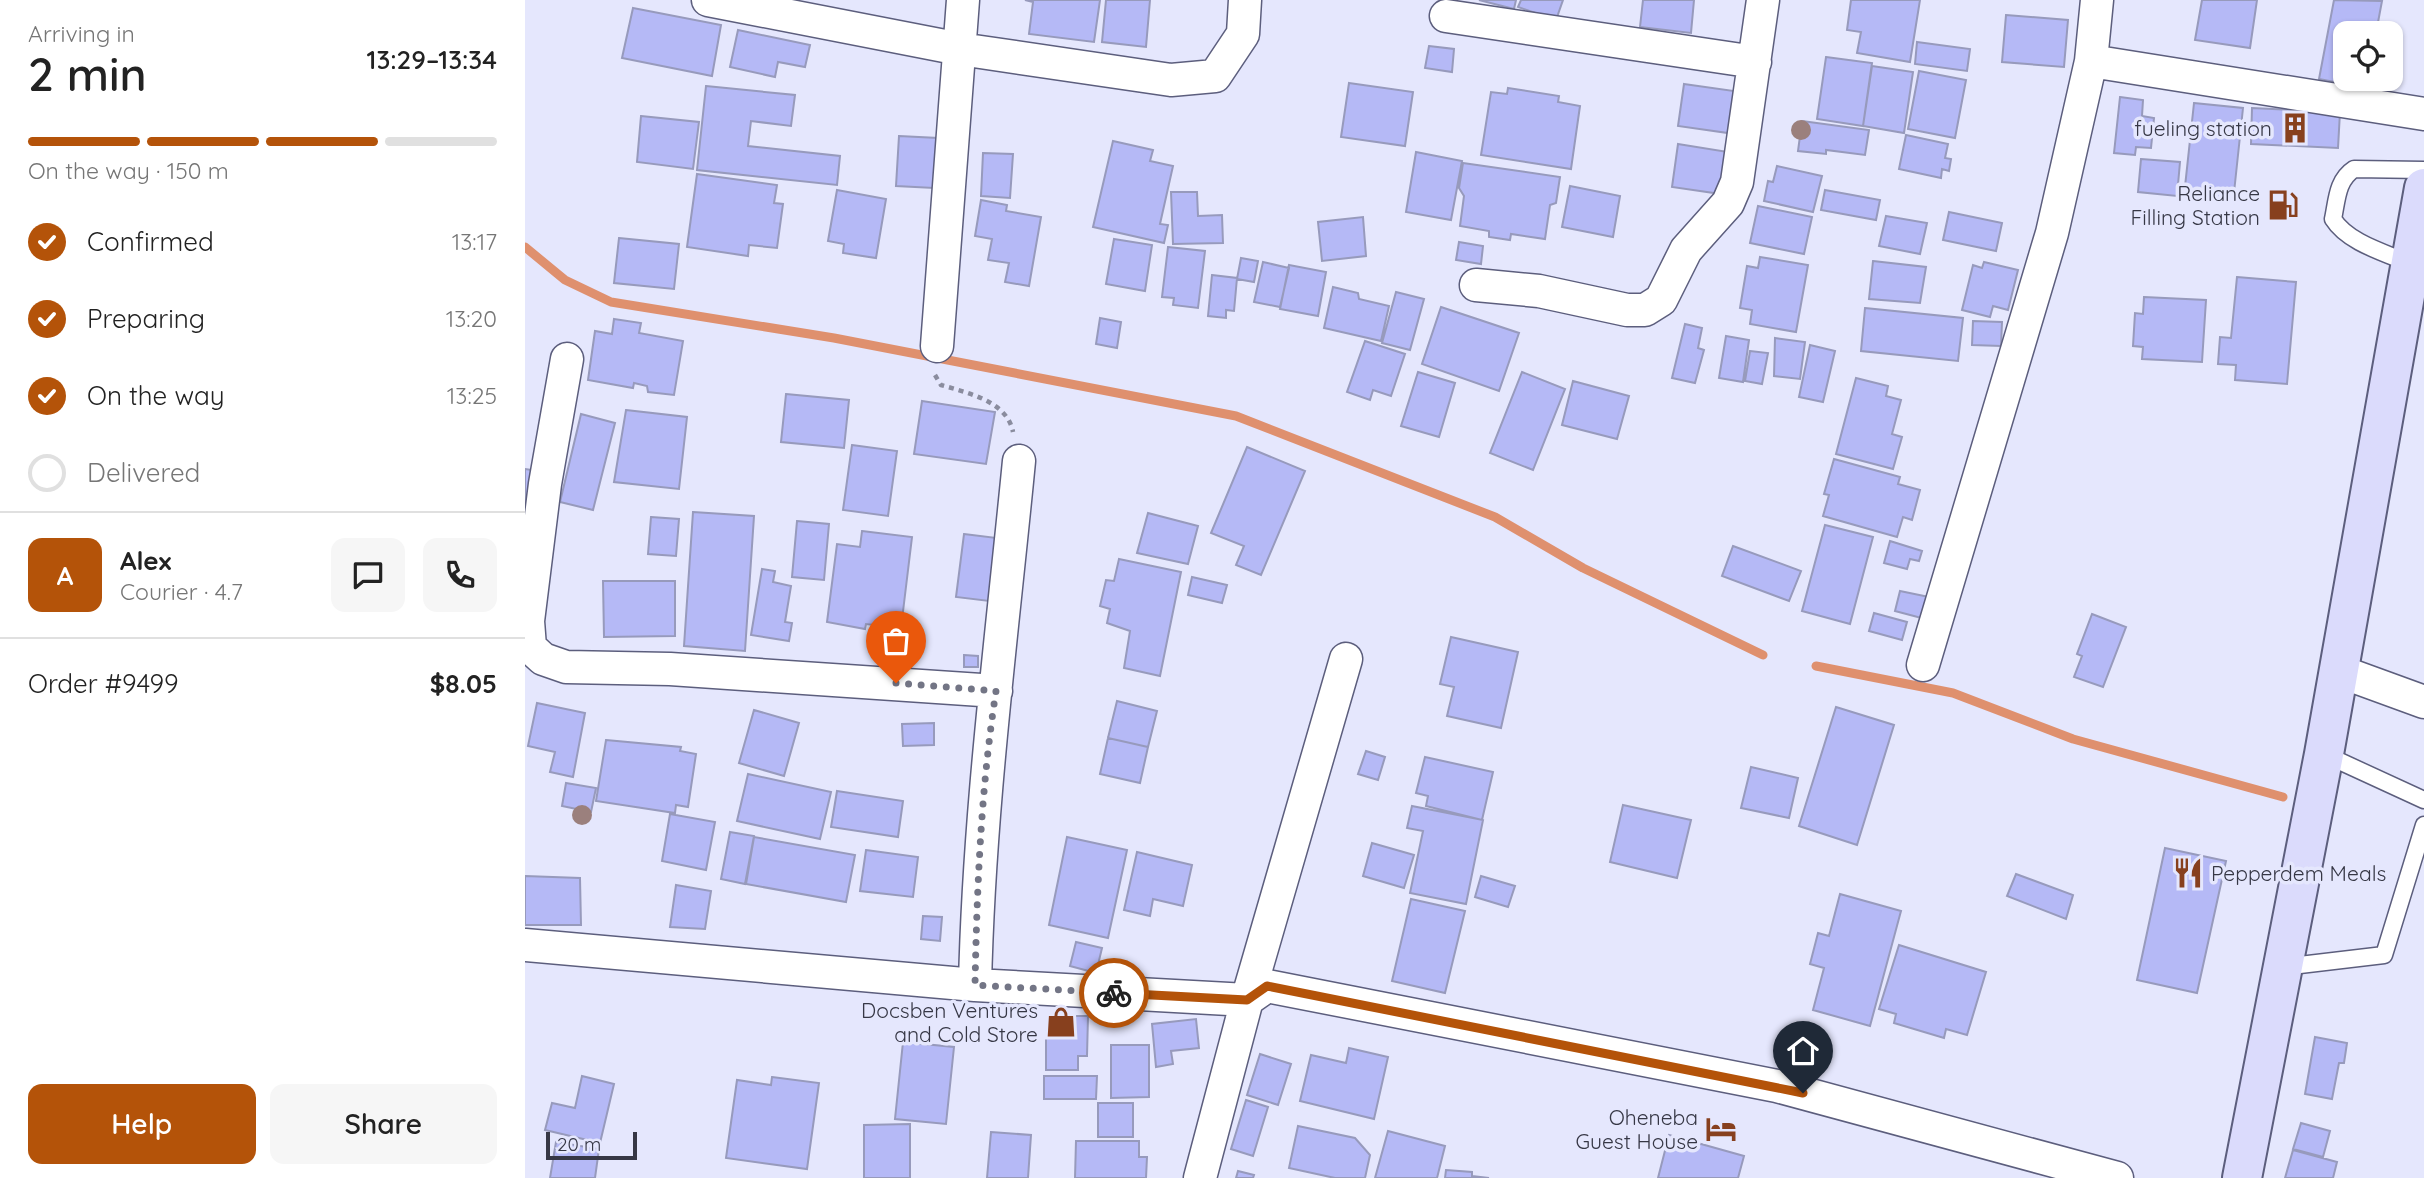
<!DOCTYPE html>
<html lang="en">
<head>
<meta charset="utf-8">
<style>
	:root { --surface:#fff; --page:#f6f6f6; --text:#222; --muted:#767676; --line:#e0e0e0; --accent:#b45309 }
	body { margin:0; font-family:Quicksand,sans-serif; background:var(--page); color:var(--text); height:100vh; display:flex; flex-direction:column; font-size:26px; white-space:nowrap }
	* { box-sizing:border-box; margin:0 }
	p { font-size:23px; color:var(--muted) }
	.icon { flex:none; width:38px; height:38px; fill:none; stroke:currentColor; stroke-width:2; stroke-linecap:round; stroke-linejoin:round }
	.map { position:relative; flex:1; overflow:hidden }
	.sheet { display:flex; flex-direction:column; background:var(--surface); width:525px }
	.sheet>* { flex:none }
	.controls { position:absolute; left:1808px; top:21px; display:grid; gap:14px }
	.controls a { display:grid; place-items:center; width:70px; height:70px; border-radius:14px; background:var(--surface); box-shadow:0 2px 5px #0004; font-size:35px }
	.scale { position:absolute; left:21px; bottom:18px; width:91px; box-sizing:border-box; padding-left:7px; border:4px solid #363745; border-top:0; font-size:19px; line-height:24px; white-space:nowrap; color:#363745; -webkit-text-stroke:5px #e5e7fd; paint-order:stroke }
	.pin { position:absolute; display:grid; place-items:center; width:60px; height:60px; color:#fff; margin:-72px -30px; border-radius:50% 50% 50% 0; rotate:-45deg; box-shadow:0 0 7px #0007 }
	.pin .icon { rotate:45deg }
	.courier { position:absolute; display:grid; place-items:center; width:70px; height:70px; margin:-35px; border:5px solid #b45309; border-radius:50%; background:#fff; color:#222; box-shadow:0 2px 9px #0007 }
	.headline em { font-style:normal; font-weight:600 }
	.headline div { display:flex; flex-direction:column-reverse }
	.headline { display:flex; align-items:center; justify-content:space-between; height:119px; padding:0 28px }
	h1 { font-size:46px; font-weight:600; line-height:52px }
	.bar { display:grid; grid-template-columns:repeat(4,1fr); gap:10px 7px; align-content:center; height:84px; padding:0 28px }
	.bar i { height:9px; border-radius:5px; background:var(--line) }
	.bar .current { background:var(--accent) }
	.bar p { grid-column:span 4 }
	.line { display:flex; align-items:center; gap:18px; padding:0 28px; border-top:2px solid var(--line) }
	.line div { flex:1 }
	.round { display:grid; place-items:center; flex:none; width:74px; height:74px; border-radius:14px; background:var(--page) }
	ol { padding:0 28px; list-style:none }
	li { display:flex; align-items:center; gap:21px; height:77px }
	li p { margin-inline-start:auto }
	li .icon { padding:7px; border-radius:50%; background:var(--accent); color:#fff; stroke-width:4 }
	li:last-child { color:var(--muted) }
	li i { width:38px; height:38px; border:4px solid var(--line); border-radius:50% }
	.action { display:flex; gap:14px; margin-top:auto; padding:14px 28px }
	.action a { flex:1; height:80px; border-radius:14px; background:var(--accent); color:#fff; font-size:28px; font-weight:600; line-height:80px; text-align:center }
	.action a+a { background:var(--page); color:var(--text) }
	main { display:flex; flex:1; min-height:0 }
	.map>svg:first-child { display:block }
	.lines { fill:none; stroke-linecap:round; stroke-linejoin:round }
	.stream { stroke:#df906e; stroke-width:9 }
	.building { fill:#b5b9f6; stroke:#979abc; stroke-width:2 }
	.service-casing { stroke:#5c5e7d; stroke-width:19 }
	.minor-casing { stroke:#5c5e7d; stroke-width:35 }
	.secondary-casing { stroke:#5c5e7d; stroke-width:42 }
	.path { stroke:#8a8c9e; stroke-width:4.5; stroke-dasharray:5 5; stroke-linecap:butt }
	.service { stroke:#fff; stroke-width:16 }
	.minor { stroke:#fff; stroke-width:32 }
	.secondary { stroke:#dbdbfc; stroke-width:38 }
	.tree { fill:#9b807d }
	.done { stroke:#737585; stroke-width:7; stroke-dasharray:0 12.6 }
	.route { stroke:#b45309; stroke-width:9 }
	.labels { text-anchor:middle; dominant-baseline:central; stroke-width:7; stroke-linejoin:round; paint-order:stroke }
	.poi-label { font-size:21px; fill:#363745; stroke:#e5e7fd; text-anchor:end }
</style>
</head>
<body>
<main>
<section class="sheet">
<div class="headline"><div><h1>2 min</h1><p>Arriving in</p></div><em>13:29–13:34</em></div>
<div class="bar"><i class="current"></i><i class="current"></i><i class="current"></i><i></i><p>On the way · 150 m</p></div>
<ol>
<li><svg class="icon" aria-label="check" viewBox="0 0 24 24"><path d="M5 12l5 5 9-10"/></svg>Confirmed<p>13:17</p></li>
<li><svg class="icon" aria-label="check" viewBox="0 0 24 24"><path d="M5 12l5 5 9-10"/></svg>Preparing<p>13:20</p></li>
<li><svg class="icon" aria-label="check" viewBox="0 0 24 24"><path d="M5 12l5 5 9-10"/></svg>On the way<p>13:25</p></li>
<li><i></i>Delivered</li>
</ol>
<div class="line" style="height:126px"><b class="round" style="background:var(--accent);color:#fff">A</b><div><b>Alex</b><p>Courier · 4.7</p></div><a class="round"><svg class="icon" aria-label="chat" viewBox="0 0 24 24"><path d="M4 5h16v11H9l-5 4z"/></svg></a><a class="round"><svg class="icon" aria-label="phone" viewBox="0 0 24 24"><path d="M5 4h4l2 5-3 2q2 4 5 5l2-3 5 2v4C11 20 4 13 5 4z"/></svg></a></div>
<div class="line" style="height:91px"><div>Order #9499</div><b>$8.05</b></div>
<div class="action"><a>Help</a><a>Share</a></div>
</section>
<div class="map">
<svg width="1899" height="1178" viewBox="0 0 1899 1178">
	<rect width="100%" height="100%" fill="#e5e7fd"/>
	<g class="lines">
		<path class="stream" d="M0 247 40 280 86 302 309 338 711 416 970 517 1058 568 1238 655
			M1291 666 1428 693 1548 739 1758 797"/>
	</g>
	<path class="building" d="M575 0 569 42 504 34 508 2 500 0Z
		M581 0H625L621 47 577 42Z
		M954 0H991L989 9Z
		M996 0H1038L1031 20 993 7Z
		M1118 0H1169L1166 33 1115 27Z
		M1326 0H1395L1385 62 1332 53 1336 32 1322 30Z
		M1677 0H1732L1725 48 1670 40Z
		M1809 0 1857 1 1851 33H1820V79H1843L1841 88 1794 79Z
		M108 8 196 25 187 76 97 58Z
		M1481 15 1543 20 1539 67 1477 62Z
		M213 30 285 45 280 67 253 62 250 77 205 67Z
		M1392 42 1445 49 1442 71 1390 64Z
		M904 46 929 49 927 72 900 68Z
		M1301 57 1347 63 1338 126 1292 119Z
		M1347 66 1388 72 1379 133 1338 126Z
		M1394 71 1441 80 1430 138 1383 129Z
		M824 83 888 92 880 146 816 137Z
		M1159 84 1209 91 1203 133 1153 126Z
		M181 86 270 95 266 126 226 121 223 146 315 156 312 185 172 170Z
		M983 88 1034 96 1033 102 1055 106 1046 169 956 155 966 92 982 94Z
		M1595 97 1618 100 1617 116 1629 118 1626 148 1611 147 1610 155 1589 153Z
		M1669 103 1718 108 1708 202 1659 196Z
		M1727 108 1815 112 1813 148 1726 144Z
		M116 116 174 122 168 169 112 162Z
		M1277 121 1344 130 1340 155 1301 150V154L1273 151Z
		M1381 135 1423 144 1420 158 1426 159 1424 171 1417 169 1416 178 1374 169Z
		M374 136 413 138 409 188 371 186Z
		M588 141 628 150 625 161 648 166 635 224 643 225 639 243 568 227Z
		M1153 144 1203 152 1196 194 1147 187Z
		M891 152 937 161 926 220 881 212Z
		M458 153 488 154 485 198 456 196Z
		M1616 159 1655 162 1652 196 1613 192Z
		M938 163 1035 177 1031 203 1025 205 1020 239 986 234 985 240 964 237V231L935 226 939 196 934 188Z
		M1252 166 1297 176 1288 212 1239 201 1243 181 1248 182Z
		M172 174 252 185 249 203 258 204 252 248 224 245 223 256 162 247Z
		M1045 186 1095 196 1088 237 1037 227Z
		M312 190 361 199 351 258 318 253 319 244 303 241Z
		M1300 190 1355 200 1351 220 1296 210Z
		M646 192H672L673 216 697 215 698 243 648 244Z
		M456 200 482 205 481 211 516 217 504 286 480 282 484 263 463 260 467 239 450 236Z
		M1233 206 1287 217 1279 254 1225 243Z
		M1424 212 1477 223 1471 251 1418 240Z
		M1361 216 1402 223 1395 254 1354 246Z
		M838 217 841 256 797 261 793 222Z
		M94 238 154 244 149 289 89 283Z
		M589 239 627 245 620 291 581 284Z
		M934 242 958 246 956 264 931 260Z
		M643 247 680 251 673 308 648 305 649 298 637 297Z
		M1235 257 1283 265 1271 332 1225 324 1227 310 1215 308 1222 266 1233 268Z
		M716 258 733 261 729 282 712 279Z
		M1348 261 1401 267 1395 303 1344 299Z
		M738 262 764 268 755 307 729 302Z
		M1459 262 1493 270 1483 310 1468 306 1465 317 1437 310 1448 265 1457 268Z
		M764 265 801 272 793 316 755 309Z
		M687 275 712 278 709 311 701 310V318L683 316Z
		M1712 277 1771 282 1762 384 1710 380 1711 365 1693 364 1695 337 1706 338Z
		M808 287 833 293 834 299 864 306 856 341 799 328Z
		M871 292 899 299 885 350 857 343Z
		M1619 297 1681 300 1677 362 1617 359 1618 347 1608 346 1610 313 1618 314Z
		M916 307 994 333 974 391 897 364Z
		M1340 308 1438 318 1433 361 1336 351Z
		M575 318 596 322 592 348 571 344Z
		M89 319 116 323 114 333 158 341 149 395 123 392 122 386 109 383 108 388 63 380 70 331 87 334Z
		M1448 321 1477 322 1476 346 1447 345Z
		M1160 324 1177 328 1173 348 1179 350 1170 383 1147 378Z
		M1201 336 1224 340 1218 382 1194 378Z
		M1250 338 1280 342 1275 379 1249 376Z
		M840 341 880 354 866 396 848 390 845 400 822 392Z
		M1285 345 1310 351 1298 402 1274 397Z
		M1225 351 1243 353 1237 384 1220 381Z
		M893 372 930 383 914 437 876 426Z
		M997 372 1040 389 1008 470 965 453Z
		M1331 378 1363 386 1361 396 1376 400 1367 434 1377 437 1368 469 1311 454Z
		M1048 381 1104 396 1092 439 1037 425Z
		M261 394 324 400 319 448 256 442Z
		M397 401 470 412 461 464 389 454Z
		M101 410 162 417 154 489 89 482Z
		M56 414 90 423 68 510 35 502Z
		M327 445 372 451 363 516 318 510Z
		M722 447 780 471 736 575 711 565 719 546 686 533Z
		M1309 459 1375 477 1373 484 1395 490 1387 520 1378 517 1372 537 1298 516 1304 495 1299 494Z
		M0 469 7 470 0 508Z
		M168 512 229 516 220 651 159 646Z
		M623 513 673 526 663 564 612 553Z
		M126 517 154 519 151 556 123 554Z
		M272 521 304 524 299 580 267 577Z
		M1300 525 1348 537 1325 624 1277 611Z
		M337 531 387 537 376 628 341 624 340 629 302 622 312 544 335 547Z
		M439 534 472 538 464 601 431 597Z
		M1365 541 1397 551 1394 561 1385 559 1382 569 1359 563Z
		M1208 546 1276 571 1264 601 1197 576Z
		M594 559 656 572 635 676 599 668 605 631 582 623 585 609 575 606 581 580 589 581Z
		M237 569 250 571 248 582 266 586 260 622 267 623 264 641 226 635Z
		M667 577 702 585 697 603 663 595Z
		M78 581H150V636L79 637Z
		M1375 591 1409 598 1404 620 1370 611Z
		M1349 613 1382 622 1377 640 1344 631Z
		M1567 614 1601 627 1578 687 1549 677 1557 656 1552 654Z
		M926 637 993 652 976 728 922 716 929 687 915 684Z
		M439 655 453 656V667H439Z
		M592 701 632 711 623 747 583 738Z
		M12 703 60 713 48 777 25 772 30 752 3 746Z
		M1311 707 1369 725 1332 845 1274 826Z
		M229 710 274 723 259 776 214 763Z
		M409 723V745L378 746 377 724Z
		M583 738 623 747 615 783 575 774Z
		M81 740 156 747 155 751 171 754 163 807 151 805 150 813 71 801Z
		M841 751 860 757 853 780 833 774Z
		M900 757 968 772 957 820 901 806 903 796 891 793Z
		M1226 767 1273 778 1264 818 1216 808Z
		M223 774 306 792 295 839 212 821Z
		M41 783 71 788 66 812 37 806Z
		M312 791 378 801 373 837 306 827Z
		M1098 805 1166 820 1152 878 1085 862Z
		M887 806 958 820 941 904 885 893 898 831 882 828Z
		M145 814 190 822 181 870 137 861Z
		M205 832 229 836 220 884 196 879Z
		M229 837 330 855 321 902 221 884Z
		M542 837 602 850 583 938 524 925Z
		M847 843 889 855 879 888 838 876Z
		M1640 848 1701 861 1672 993 1612 980Z
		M341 850 393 857 388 897 335 891Z
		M612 852 667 865 658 906 628 899 625 916 599 910Z
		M1491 874 1548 895 1541 919 1482 896Z
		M0 876 55 878 56 925H0Z
		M956 876 990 886 983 907 950 897Z
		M151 885 186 891 180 929 145 927Z
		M1315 894 1376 911 1345 1026 1288 1010 1299 968 1285 964 1293 933 1304 936Z
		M886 899 940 911 920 993 867 981Z
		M398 916 417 917 415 941 396 939Z
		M551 942 577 948 571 973 545 966Z
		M1374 945 1461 972 1442 1035 1421 1029 1419 1038 1369 1023 1371 1014 1354 1009Z
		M533 1016H563L562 1056H553V1070H521V1031H532Z
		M671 1019 674 1048 646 1051 648 1064 631 1067 627 1024Z
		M1790 1037 1822 1043 1819 1063H1814L1807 1099 1780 1094Z
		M378 1042 429 1047 421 1124 370 1119Z
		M586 1045H624V1097L586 1098Z
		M824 1048 863 1057 849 1119 775 1101 786 1055 821 1063Z
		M735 1054 766 1064 753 1105 722 1095Z
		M57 1076 89 1084 75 1143 20 1130 27 1103 50 1108Z
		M519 1076H572L571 1099H519Z
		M247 1077 294 1083 282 1169 201 1158 212 1080 246 1085Z
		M721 1100 743 1107 728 1156 706 1149Z
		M573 1103H608V1137H573Z
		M1776 1123 1805 1131 1798 1157 1768 1149Z
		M385 1124V1178H339V1125Z
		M773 1126 830 1138 845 1155 840 1178H810L764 1168Z
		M863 1131 920 1146 912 1178H850Z
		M466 1132 506 1135 503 1178H462Z
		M1144 1135 1219 1156 1213 1178H1133Z
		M551 1141H614V1157H622L621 1178H550Z
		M31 1142 74 1149 70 1178H25Z
		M1768 1150 1812 1162 1808 1178H1760Z
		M921 1170 947 1172V1176L964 1178H920Z
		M713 1171 729 1175 728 1178H711Z"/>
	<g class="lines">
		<g class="service-casing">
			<path id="service" d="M1886 264C1861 253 1823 243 1808 219 1812 200 1812 180 1829 169L1899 170
				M1799 754 1899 800
				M1758 967 1859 955 1899 825"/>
		</g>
		<g class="minor-casing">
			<path id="minor" d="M183 0 435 49 646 80 690 76 718 34 720 0
				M921 16 1230 62
				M1566 61 1899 114
				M951 285 1014 291 1102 310H1120L1136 300 1161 250 1203 203 1212 182 1238 0
				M412 346 438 0
				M42 359 20 484 3 621 5 647 18 659 41 667 145 669 471 691
				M1398 665 1527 233 1566 61 1572 0
				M1814 671 1899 702
				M0 945 450 985 722 1000 742 986 1252 1086 1592 1178
				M450 985C454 809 477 636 494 461
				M675 1178 722 1000 821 659"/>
		</g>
		<g class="secondary-casing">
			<path id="secondary" d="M1717 1178 1799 754 1899 188"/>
		</g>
		<path class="path" d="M410 375 416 385C443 393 482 401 488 432"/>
		<use href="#service" class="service"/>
		<use href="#minor" class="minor"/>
		<use href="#secondary" class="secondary"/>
	</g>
	<g class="tree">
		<circle cx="1276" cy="130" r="10"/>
		<circle cx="57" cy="815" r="10"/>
	</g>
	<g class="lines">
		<path class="done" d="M371 683 471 691C456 788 452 886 450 985L589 993"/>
		<path class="route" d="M589 993 722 1000 742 986 1278 1093"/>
	</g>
	<defs>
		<g id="building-bare" transform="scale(2.415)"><path d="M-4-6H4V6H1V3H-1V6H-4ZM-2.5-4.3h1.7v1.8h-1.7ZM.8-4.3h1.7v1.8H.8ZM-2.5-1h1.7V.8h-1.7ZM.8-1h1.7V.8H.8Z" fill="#87401e" stroke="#e5e7fd" stroke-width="2.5" paint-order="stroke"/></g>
		<g id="fuel-bare" transform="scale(2.415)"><path d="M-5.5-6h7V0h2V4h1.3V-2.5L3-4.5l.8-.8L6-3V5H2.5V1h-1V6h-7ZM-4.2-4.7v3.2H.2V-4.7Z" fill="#87401e" stroke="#e5e7fd" stroke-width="2.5" paint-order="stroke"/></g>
		<g id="restaurant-bare" transform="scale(2.415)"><path d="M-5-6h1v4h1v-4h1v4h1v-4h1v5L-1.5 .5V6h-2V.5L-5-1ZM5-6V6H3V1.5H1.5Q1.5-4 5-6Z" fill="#87401e" stroke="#e5e7fd" stroke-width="2.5" paint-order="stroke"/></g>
		<g id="shop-bare" transform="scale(2.415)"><path d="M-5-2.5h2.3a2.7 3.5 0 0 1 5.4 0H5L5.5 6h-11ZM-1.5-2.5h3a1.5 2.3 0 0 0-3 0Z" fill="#87401e" stroke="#e5e7fd" stroke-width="2.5" paint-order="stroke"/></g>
		<g id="hotel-bare" transform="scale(2.415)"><path d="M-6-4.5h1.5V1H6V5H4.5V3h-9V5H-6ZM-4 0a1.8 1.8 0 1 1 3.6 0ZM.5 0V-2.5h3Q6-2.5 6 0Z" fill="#87401e" stroke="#e5e7fd" stroke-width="2.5" paint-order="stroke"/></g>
	</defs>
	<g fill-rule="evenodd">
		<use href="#building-bare" x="1770" y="128"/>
		<use href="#fuel-bare" x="1758" y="205"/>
		<use href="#restaurant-bare" x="1663" y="873"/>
		<use href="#shop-bare" x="536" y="1022"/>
		<use href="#hotel-bare" x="1196" y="1129"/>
	</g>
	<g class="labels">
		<g class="poi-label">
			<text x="1747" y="128">fueling station</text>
			<text x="1735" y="193">Reliance<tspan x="1735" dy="24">Filling Station</tspan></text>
			<text x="1686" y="873" text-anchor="start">Pepperdem Meals</text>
			<text x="513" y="1010">Docsben Ventures<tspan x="513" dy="24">and Cold Store</tspan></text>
			<text x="1173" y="1117">Oheneba<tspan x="1173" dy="24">Guest House</tspan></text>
		</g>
	</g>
</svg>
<div class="controls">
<a><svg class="icon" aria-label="locate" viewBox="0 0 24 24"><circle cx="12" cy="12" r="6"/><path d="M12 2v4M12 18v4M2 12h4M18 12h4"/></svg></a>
</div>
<div class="scale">20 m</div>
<div class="pin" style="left:371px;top:683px;background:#ea580c"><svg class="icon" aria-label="bag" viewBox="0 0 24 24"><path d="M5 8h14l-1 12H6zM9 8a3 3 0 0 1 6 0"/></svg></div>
<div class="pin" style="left:1278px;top:1093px;background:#1f2937"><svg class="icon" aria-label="home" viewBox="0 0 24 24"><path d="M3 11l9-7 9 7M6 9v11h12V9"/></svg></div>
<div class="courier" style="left:589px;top:993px"><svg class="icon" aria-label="bike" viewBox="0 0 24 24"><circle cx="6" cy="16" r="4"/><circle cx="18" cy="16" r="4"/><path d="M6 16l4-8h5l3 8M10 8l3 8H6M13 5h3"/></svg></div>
</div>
</main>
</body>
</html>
